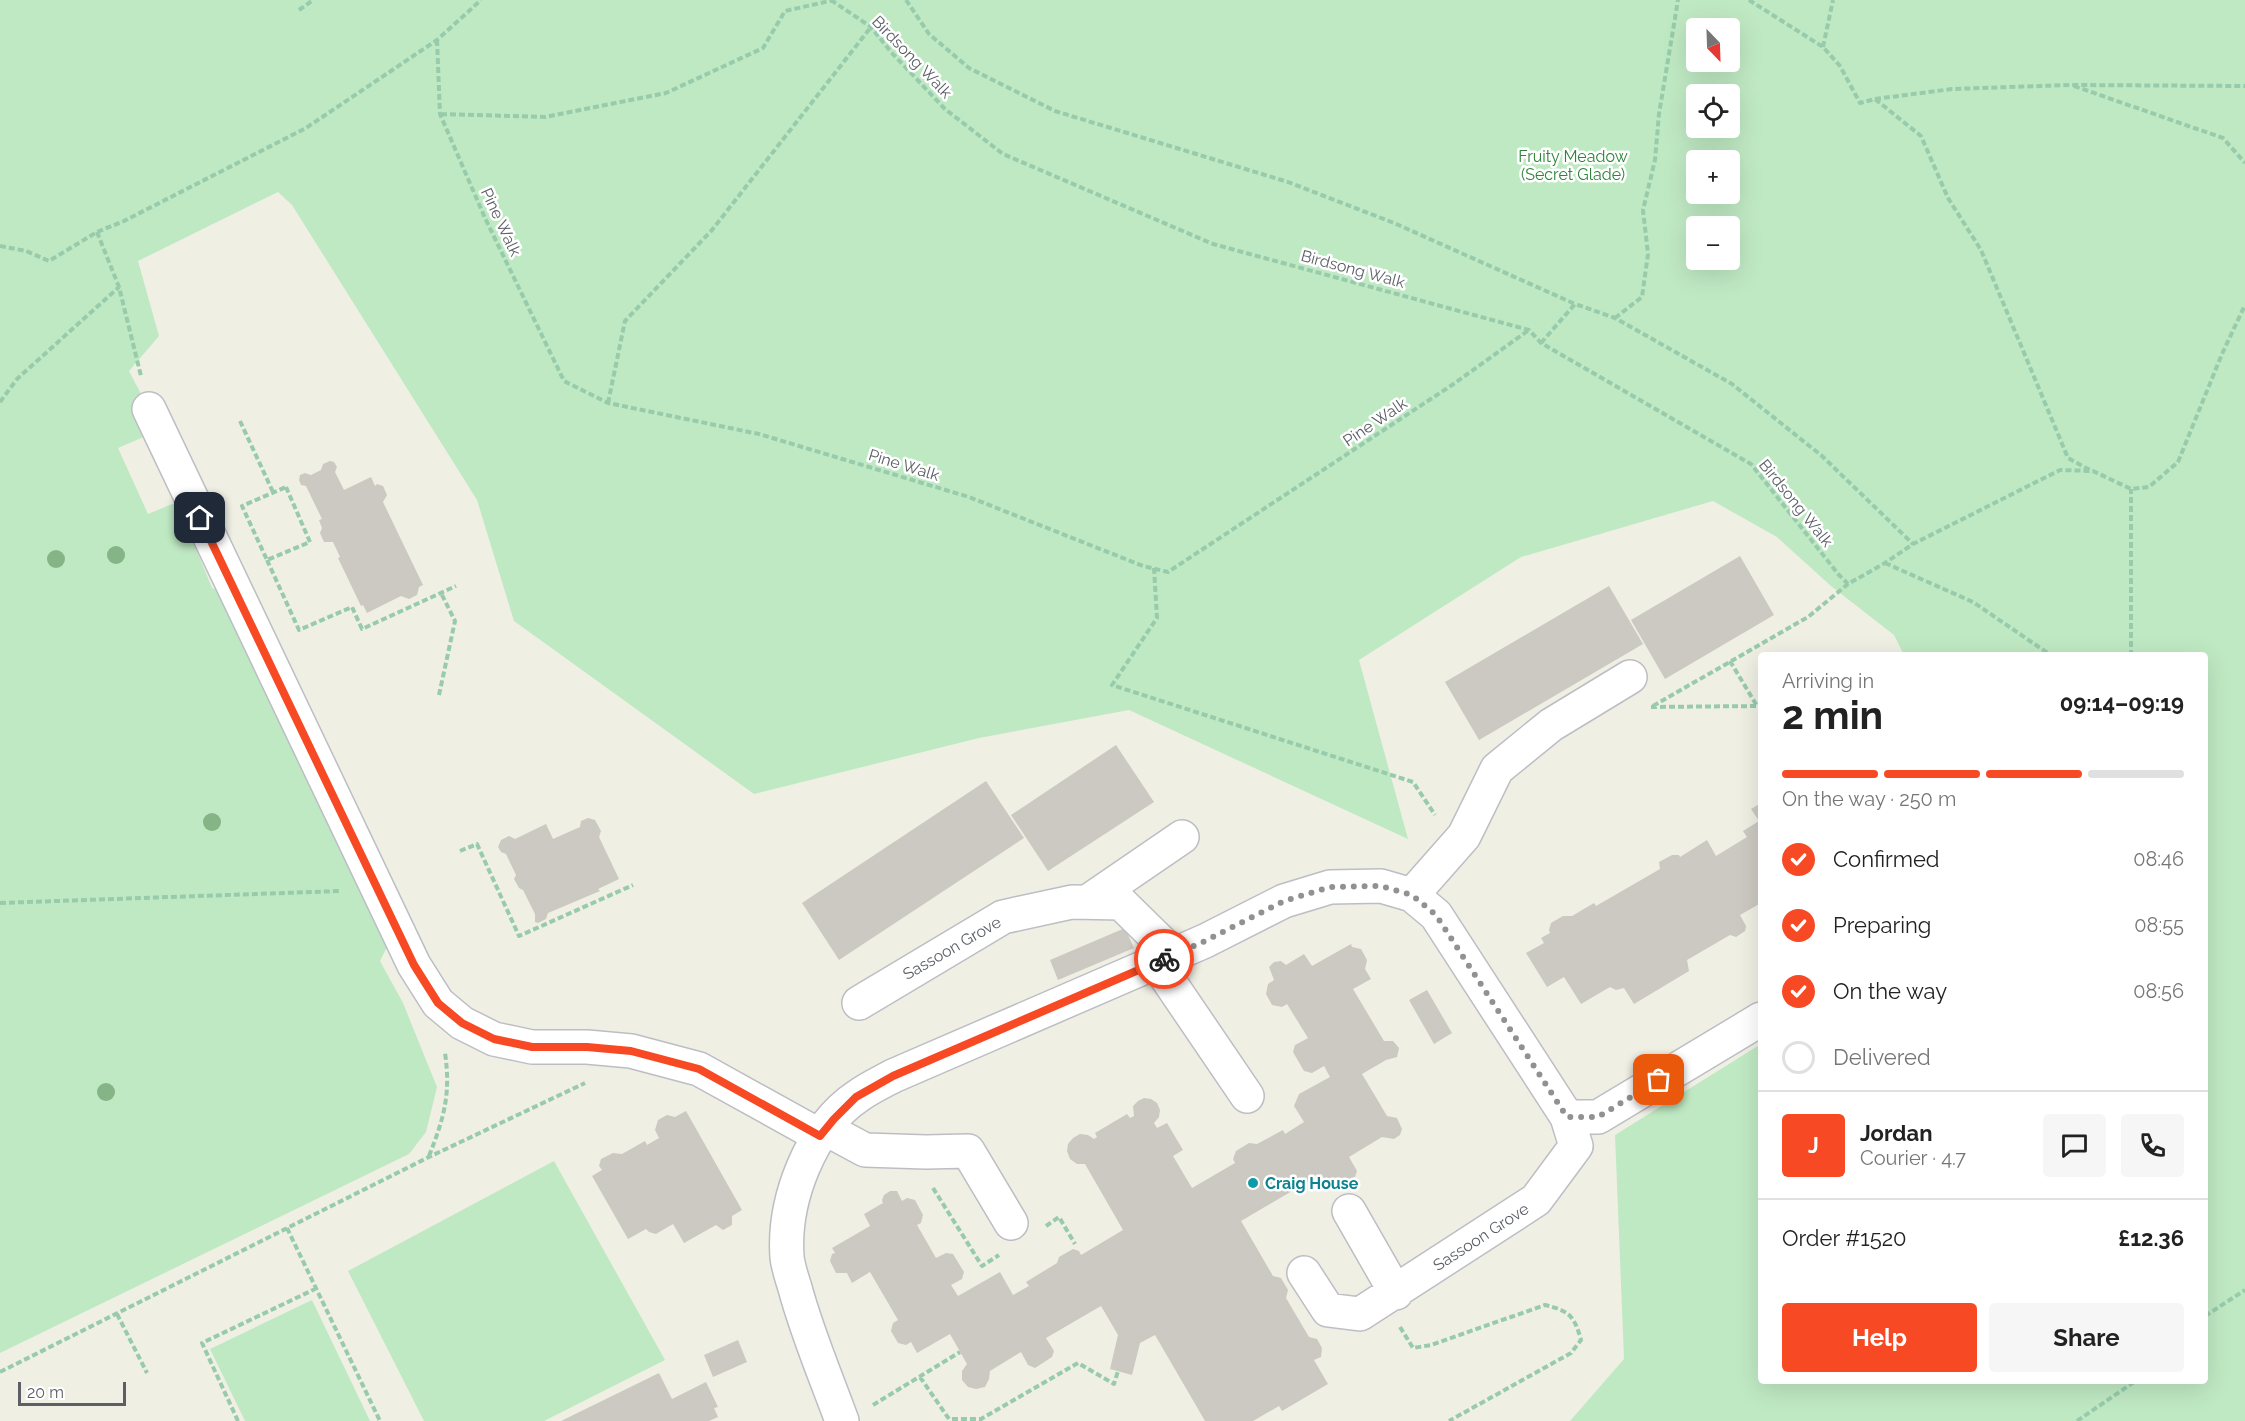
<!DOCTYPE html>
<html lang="en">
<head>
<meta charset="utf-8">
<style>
	:root { --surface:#fff; --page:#f6f6f6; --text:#222; --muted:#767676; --line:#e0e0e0; --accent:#f74923 }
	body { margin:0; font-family:Raleway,sans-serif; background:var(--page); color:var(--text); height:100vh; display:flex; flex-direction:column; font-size:22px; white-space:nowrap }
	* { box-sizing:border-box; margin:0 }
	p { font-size:20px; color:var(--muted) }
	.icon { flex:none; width:33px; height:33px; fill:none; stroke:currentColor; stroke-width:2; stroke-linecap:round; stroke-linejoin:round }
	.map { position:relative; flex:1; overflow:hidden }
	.panel { position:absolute; left:1758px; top:652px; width:450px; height:732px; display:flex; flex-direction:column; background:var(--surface); border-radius:6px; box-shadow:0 6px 24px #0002 }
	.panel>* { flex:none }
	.needle { width:39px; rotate:157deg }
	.controls { position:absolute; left:1686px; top:18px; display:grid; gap:12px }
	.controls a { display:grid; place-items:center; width:54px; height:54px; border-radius:6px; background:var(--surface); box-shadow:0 6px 24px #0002; font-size:30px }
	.scale { position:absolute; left:18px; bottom:15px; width:108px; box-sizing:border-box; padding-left:6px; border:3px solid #5c6066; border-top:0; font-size:16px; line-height:21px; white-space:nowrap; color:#5c6066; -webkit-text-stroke:4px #fff; paint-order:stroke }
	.pin { position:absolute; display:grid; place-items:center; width:51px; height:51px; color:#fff; margin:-26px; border-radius:12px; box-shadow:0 3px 9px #0006 }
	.courier { position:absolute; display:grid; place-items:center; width:60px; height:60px; margin:-30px; border:4px solid #f74923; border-radius:50%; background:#fff; color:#222; box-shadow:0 2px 8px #0007 }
	.headline em { font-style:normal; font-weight:700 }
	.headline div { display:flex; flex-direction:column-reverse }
	.headline { display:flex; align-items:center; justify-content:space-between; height:102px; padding:0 24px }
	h1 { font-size:39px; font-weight:700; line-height:45px }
	.bar { display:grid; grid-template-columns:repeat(4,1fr); gap:9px 6px; align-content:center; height:72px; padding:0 24px }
	.bar i { height:8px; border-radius:4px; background:var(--line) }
	.bar .on { background:var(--accent) }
	.bar p { grid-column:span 4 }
	.line { display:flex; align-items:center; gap:15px; padding:0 24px; border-top:2px solid var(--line) }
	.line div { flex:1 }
	.round { display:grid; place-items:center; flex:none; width:63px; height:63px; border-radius:6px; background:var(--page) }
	ol { padding:0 24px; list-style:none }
	li { display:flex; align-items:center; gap:18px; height:66px }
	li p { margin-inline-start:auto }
	li .icon { padding:6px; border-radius:50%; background:var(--accent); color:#fff; stroke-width:4 }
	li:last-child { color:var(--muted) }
	li i { width:33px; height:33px; border:3px solid var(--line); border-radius:50% }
	.action { display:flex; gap:12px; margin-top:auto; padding:12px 24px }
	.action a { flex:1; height:69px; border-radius:6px; background:var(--accent); color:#fff; font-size:24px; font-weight:700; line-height:69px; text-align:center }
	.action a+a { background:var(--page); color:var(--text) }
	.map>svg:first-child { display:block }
	.green { fill:#bfe9c3; fill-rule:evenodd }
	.building { fill:#cbc9c1 }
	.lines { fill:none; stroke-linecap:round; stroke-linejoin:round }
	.minor-casing { stroke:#bcbec4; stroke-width:36 }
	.path { stroke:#97cbab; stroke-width:4; stroke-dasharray:6 3; stroke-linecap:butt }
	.minor { stroke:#fff; stroke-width:33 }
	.tree { fill:#85b486 }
	.done { stroke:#909292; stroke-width:6; stroke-dasharray:0 10.8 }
	.route { stroke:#f74923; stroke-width:8 }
	.culture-dot { fill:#0f9aa8; stroke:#fff; stroke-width:2 }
	.labels { text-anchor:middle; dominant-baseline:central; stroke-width:5; stroke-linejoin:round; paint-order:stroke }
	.street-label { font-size:16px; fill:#5c6066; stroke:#fff }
	.park-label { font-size:16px; fill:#2e843a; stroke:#fff }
	.culture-label { font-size:16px; font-weight:bold; fill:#0d838f; stroke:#fff; text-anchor:start }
</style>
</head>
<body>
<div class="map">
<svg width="2245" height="1421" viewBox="0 0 2245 1421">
	<rect width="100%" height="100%" fill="#f0efe4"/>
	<path class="green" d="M0 0H2245V1421H1570L1624 1359 1615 1135 1761 1044V1382H2205V656L1904 655 1894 635 1831 586 1777 537 1713 501 1521 557 1359 660 1408 839 1129 710 979 738 754 794 514 621 477 500 292 205 278 192 138 261 159 336 129 371 160 430 118 448 148 514 177 502 212 588 223 593 389 943 380 961 403 1003 437 1087 426 1132 409 1154 0 1353ZM1696 28H1730V62H1696ZM1696 94H1730V128H1696ZM1696 160H1730V194H1696ZM1696 226H1730V260H1696Z
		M554 1161 665 1360 544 1421H424L348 1271Z
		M312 1300 370 1421H245L210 1349Z"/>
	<path class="building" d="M330 461 334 462 337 467 335 472 344 490 371 477 375 486 377 484 383 486 387 495 383 502 423 585 419 587 417 595 409 599 401 596 367 613 363 605 361 606 338 558 340 557 333 542H324L320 533 322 528 319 520 322 519 306 486 301 485 299 480 300 475 305 473 311 475 321 470 323 464Z
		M1740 556 1774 615 1665 679 1631 620Z
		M1609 586 1643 644 1479 740 1445 682Z
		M1116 745 1154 802 1048 871 1011 815Z
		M986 781 1024 838 839 960 802 903Z
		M1761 803V903L1740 915 1746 926 1745 931 1736 937 1730 935 1687 960 1689 971 1634 1004 1624 988 1616 990 1610 987 1581 1004 1564 977 1547 987 1526 953 1544 943 1541 938 1550 933 1549 930 1551 923 1563 916H1572L1594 903 1596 906 1660 869 1659 862 1672 855H1679L1680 857 1707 840 1716 856 1747 837 1743 831 1759 821 1751 809Z
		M588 818 595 820 601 831 599 837 619 879 598 889 600 891 548 913 546 919 538 923 535 922V914L523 890 519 888 514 879 516 875 506 854 501 852 498 847 501 840 509 836 515 839 546 824 553 839 580 827 581 821Z
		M1125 928 1134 948 1058 980 1050 960Z
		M1351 944 1352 947 1361 949 1367 960 1365 969 1371 979 1353 989 1384 1041H1393L1399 1048 1397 1057 1386 1060 1362 1074 1387 1116 1397 1118 1402 1129 1400 1135 1394 1139 1382 1137 1349 1157 1357 1171 1355 1177 1336 1188 1329 1187 1321 1174 1241 1221 1273 1276 1281 1278 1288 1290 1286 1298 1309 1337 1317 1339 1322 1348 1321 1357 1314 1360 1328 1384 1282 1411 1279 1406 1253 1421H1205L1155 1335 1140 1343 1132 1375 1110 1369 1118 1335 1101 1306 1046 1338 1054 1351 1052 1357 1035 1368 1028 1365 1021 1352 990 1371 989 1379 985 1387 976 1389 968 1387 962 1380V1371L967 1364 950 1334 917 1353 911 1342 906 1345 898 1343 891 1331 893 1323 898 1320 870 1272 852 1283 847 1273H836L830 1261 832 1254 835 1253 832 1248 870 1226 864 1214 883 1203 882 1200 884 1195 890 1191H897L902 1201 907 1198 915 1200 923 1215 921 1223 917 1225 936 1258 946 1253 953 1254 964 1272 962 1279 951 1285 958 1296 1000 1272 1013 1295 1029 1286 1026 1282 1057 1263 1059 1257 1073 1249 1079 1251 1081 1255 1123 1230 1085 1164H1077L1070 1159 1067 1151 1068 1144 1073 1138 1080 1134 1088 1135 1094 1139 1097 1137 1095 1133 1127 1114 1130 1118 1134 1116 1133 1106 1138 1101 1144 1098 1151 1099 1157 1103 1160 1110 1159 1117 1154 1123 1157 1128 1167 1123 1183 1150 1173 1156 1192 1188 1235 1163 1233 1159 1236 1151 1249 1143 1257 1144 1283 1130 1285 1134 1304 1122 1294 1106 1299 1094 1330 1077 1324 1066 1312 1073 1304 1071 1293 1052 1295 1045 1308 1038 1287 1004 1282 1007 1272 1005 1266 994 1268 984 1274 980 1269 967 1274 962 1281 961 1286 965 1304 954 1312 966Z
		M1427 990 1452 1033 1434 1044 1409 1000Z
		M686 1111 742 1210 732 1216V1225L723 1230 716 1225 684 1243 673 1224 656 1234 649 1232 646 1229 628 1239 592 1176 602 1170 599 1166 601 1159 613 1153 622 1154 645 1141 647 1145 659 1138 655 1130 658 1120 667 1115 675 1117Z
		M738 1340 747 1362 713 1377 704 1355Z
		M659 1373 672 1399 706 1382 718 1407 714 1408 718 1417 709 1421H561Z"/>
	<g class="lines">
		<g class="minor-casing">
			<path id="minor" d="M149 409 414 965 438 1003 462 1023 494 1039 532 1047H587L631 1051 699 1069 820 1136
				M1412 895 1464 836 1497 769 1551 725 1630 677
				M1087 902 1182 837
				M1156 962 1247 1096
				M859 1003 1003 917 1072 902 1121 903 1174 955
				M1567 1117H1598L1761 1019
				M826 1129 865 1150 926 1152 968 1151 1011 1223
				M1349 1211 1396 1293
				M842 1421C826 1377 807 1333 795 1288 792 1278 788 1267 787 1257 783 1201 810 1128 858 1096 869 1088 882 1082 893 1076L1205 941 1284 901 1330 887 1381 886 1412 895 1436 915 1567 1117 1576 1146 1536 1200 1360 1314 1328 1310 1304 1273"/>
		</g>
		<path class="path" d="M831 0 871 27 891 52 945 109 1003 154 1213 244 1529 330 1541 343 1751 464 1839 575 1848 584
			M906 0 929 34 969 68 1055 111 1288 182 1394 223 1575 304
			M1749 0 1823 47 1840 66 1860 103 1875 99 1921 136 1948 198 1981 250 2068 458 2090 470
			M299 10 313 0
			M437 40 440 114 485 218 564 381 608 403 759 434 969 497 1143 566 1168 572 1452 385 1529 330
			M1823 47 1833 0
			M2074 86 2223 138 2245 163
			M1875 99 1952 89 2070 85 2245 86
			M441 114 545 117 666 93 763 48 785 11 834 0
			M97 232 119 287 141 376
			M0 246 26 251 49 261 97 232 124 221 306 128 437 40 481 0
			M1615 318 1642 297 1648 254 1643 210 1655 160 1659 114 1678 0
			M1541 343 1575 304 1615 318 1732 384 1822 456 1913 544
			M0 402 17 379 119 287
			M608 403 625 321 712 230 871 27
			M240 421 273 492
			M286 487 310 542 267 560 242 506Z
			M267 560 299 630 352 607 362 629 456 586
			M1885 563 1973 602 2052 656
			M1154 568 1157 618 1112 685 1413 782 1435 815
			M2131 656V489
			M1730 661 1757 706
			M439 695 455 621 441 593
			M1653 706 1808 617 1848 584 1885 563 1913 544 2060 470 2093 471 2131 489 2149 487 2178 462 2222 354 2245 305
			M1651 707 1761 706
			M460 851 477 844 519 936 633 885
			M0 903 341 891
			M429 1156C444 1118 451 1094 445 1053
			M933 1188 982 1266 999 1255
			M1046 1226 1059 1217 1075 1244
			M287 1228 380 1421
			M117 1314 147 1373
			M2205 1316 2245 1290
			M1400 1327 1413 1348 1431 1345 1545 1305C1569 1311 1574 1315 1581 1340L1571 1353 1449 1421
			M0 1372 429 1157 585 1083
			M920 1377 949 1419H981L1078 1363 1114 1384 1118 1371
			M873 1405 960 1352
			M238 1421 202 1343 315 1289
			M2077 1421 2134 1382"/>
		<use href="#minor" class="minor"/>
	</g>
	<g class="tree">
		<circle cx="116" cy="555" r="9"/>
		<circle cx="56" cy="559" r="9"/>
		<circle cx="212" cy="822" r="9"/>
		<circle cx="106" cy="1092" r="9"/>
	</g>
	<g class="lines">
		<path class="done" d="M1164 959 1205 941 1284 901 1330 887 1381 886 1412 895 1436 915 1567 1117H1598L1659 1080"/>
		<path class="route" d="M200 518 414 965 438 1003 462 1023 494 1039 532 1047H587L631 1051 699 1069 820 1136 834 1119 856 1097 893 1076 1164 959"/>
	</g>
	<circle class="culture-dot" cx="1253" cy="1183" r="6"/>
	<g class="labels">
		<g class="street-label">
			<text transform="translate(912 57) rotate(46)">Birdsong Walk</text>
			<text transform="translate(501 222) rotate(65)">Pine Walk</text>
			<text transform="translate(1353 269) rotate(15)">Birdsong Walk</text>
			<text transform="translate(1375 422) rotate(-34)">Pine Walk</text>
			<text transform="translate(904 465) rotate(17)">Pine Walk</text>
			<text transform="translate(1796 503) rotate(51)">Birdsong Walk</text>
			<text transform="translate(952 948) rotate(-30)">Sassoon Grove</text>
			<text transform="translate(1481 1237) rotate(-33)">Sassoon Grove</text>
		</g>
		<g class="park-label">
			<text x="1573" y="156">Fruity Meadow<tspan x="1573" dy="18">(Secret Glade)</tspan></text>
		</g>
		<g class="culture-label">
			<text x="1265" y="1183">Craig House</text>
		</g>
	</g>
</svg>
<div class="controls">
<a><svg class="needle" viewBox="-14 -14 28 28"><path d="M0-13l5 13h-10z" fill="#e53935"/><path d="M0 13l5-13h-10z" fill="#767676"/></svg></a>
<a><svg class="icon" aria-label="locate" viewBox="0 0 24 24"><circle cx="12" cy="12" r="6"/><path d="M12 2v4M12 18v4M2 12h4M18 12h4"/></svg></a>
<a>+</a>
<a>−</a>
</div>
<div class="scale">20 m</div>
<div class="pin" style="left:1659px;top:1080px;background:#ea580c"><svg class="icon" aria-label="bag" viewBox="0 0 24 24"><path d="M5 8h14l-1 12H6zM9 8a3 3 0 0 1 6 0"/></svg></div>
<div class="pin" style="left:200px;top:518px;background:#1f2937"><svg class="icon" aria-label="home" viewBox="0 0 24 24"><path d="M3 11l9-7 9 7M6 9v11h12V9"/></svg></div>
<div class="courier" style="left:1164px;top:959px"><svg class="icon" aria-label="bike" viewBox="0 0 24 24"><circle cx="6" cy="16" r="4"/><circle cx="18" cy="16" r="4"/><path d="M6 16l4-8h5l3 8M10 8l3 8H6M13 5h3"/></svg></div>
<section class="panel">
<div class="headline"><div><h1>2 min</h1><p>Arriving in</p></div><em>09:14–09:19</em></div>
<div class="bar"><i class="on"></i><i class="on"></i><i class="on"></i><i></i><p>On the way · 250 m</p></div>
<ol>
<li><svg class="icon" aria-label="check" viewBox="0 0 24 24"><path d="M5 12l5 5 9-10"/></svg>Confirmed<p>08:46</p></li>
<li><svg class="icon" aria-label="check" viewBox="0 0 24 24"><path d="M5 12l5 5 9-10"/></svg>Preparing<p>08:55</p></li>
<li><svg class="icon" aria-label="check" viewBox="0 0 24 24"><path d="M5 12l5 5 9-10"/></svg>On the way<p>08:56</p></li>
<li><i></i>Delivered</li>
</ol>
<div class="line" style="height:108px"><b class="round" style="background:var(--accent);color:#fff">J</b><div><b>Jordan</b><p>Courier · 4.7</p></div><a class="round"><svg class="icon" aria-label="chat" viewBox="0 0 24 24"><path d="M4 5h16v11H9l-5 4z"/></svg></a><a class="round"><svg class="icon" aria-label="phone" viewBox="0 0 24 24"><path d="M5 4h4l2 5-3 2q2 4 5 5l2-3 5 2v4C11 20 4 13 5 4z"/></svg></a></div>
<div class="line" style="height:78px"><div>Order #1520</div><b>£12.36</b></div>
<div class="action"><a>Help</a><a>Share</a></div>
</section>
</div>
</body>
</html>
